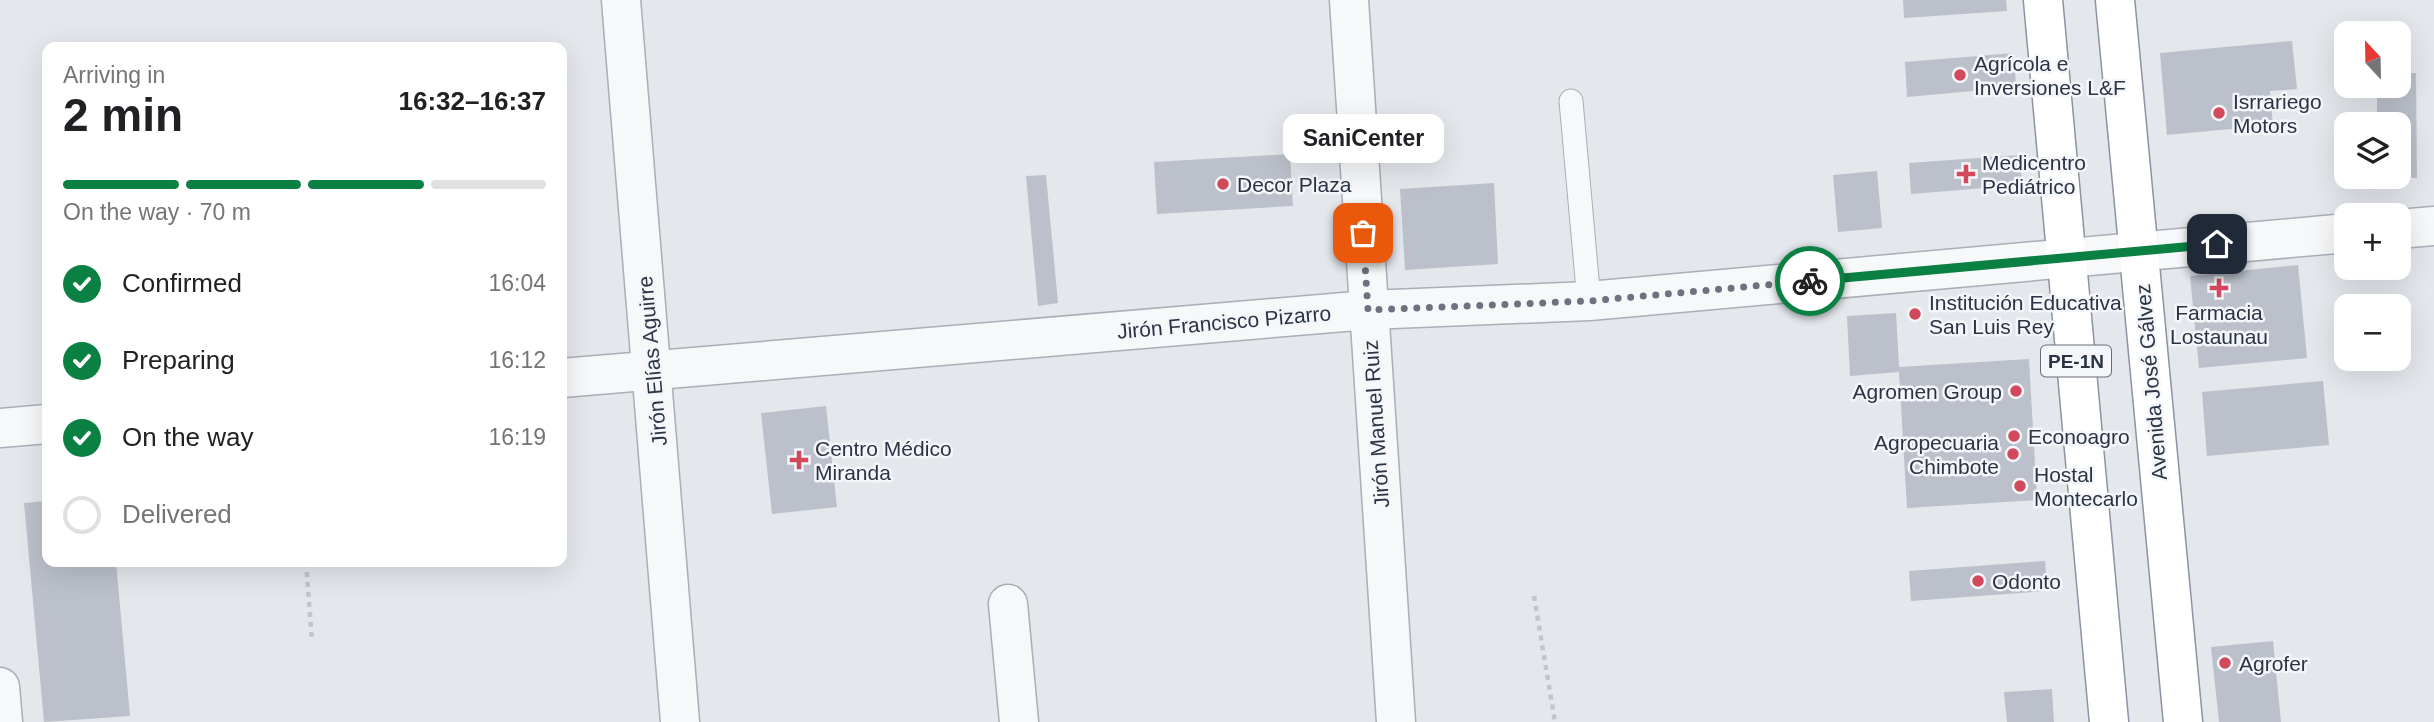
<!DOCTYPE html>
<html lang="en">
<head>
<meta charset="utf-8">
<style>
	:root { --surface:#fff; --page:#f6f6f6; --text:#202124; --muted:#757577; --line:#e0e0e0; --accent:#0b8043 }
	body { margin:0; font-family:Arial,sans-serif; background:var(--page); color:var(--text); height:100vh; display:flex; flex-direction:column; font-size:26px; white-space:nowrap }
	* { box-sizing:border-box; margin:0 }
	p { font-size:23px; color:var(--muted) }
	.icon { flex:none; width:38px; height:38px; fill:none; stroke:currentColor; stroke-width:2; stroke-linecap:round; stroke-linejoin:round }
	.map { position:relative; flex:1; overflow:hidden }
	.panel { position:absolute; left:42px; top:42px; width:525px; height:525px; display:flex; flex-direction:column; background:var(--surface); border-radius:14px; box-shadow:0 7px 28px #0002 }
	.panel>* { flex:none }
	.needle { width:46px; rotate:338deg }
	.controls { position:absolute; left:2334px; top:21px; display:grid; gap:14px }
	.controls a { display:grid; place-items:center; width:77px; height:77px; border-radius:14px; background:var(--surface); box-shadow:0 7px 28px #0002; font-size:35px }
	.pin { position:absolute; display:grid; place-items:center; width:60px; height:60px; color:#fff; margin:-30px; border-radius:14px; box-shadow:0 4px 10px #0006 }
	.courier { position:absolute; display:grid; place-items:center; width:70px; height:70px; margin:-35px; border:5px solid #0b8043; border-radius:50%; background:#fff; color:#222; box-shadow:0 2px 9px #0007 }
	.bubble { position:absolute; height:49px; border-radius:14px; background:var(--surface); box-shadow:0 7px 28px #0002; font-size:23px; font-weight:700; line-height:49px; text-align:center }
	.overview em { font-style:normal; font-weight:700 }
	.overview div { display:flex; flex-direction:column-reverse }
	.overview { display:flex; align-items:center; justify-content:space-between; height:119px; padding:0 21px }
	h1 { font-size:46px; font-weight:700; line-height:52px }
	.bar { display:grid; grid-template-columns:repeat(4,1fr); gap:10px 7px; align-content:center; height:84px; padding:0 21px }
	.bar i { height:9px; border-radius:5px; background:var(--line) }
	.bar .active { background:var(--accent) }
	.bar p { grid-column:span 4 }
	ol { padding:0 21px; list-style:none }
	li { display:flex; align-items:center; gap:21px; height:77px }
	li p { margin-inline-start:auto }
	li .icon { padding:7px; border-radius:50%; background:var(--accent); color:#fff; stroke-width:4 }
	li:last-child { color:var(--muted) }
	li i { width:38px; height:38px; border:4px solid var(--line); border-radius:50% }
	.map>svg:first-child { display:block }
	.building { fill:#bbc0ca }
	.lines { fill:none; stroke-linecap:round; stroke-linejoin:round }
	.service-casing { stroke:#a9aeb7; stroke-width:25 }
	.minor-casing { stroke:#a9aeb7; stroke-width:41 }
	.tertiary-casing { stroke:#a9aeb7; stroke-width:41 }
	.trunk-casing { stroke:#8b94a3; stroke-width:41 }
	.path { stroke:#c2c5cb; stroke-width:4.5; stroke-dasharray:5 5; stroke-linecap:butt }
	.service { stroke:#f7f8fa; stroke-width:23 }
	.minor { stroke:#f7f8fa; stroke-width:38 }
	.tertiary { stroke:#f7f8fa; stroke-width:38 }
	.trunk { stroke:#fff; stroke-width:38 }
	.done { stroke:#6c737f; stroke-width:7; stroke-dasharray:0 12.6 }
	.route { stroke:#0b8043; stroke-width:9 }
	.poi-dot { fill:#d1495b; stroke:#f4f6f9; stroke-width:2.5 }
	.labels { text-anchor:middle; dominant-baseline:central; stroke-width:5; stroke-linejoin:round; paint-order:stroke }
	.shield { fill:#f4f6f9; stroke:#676e7b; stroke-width:2 }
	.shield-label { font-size:19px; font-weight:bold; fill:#2b3445 }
	.poi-label { font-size:21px; fill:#2b3445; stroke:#f4f6f9; text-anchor:start }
	.street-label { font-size:21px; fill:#2b3445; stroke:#f4f6f9 }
</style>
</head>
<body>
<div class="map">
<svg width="2434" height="722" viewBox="0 0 2434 722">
	<rect width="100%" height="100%" fill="#e4e7ec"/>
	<path class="building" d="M1903 0H2006L2007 11 1904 18Z
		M2292 41 2297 89 2270 91 2273 125 2167 135 2160 53Z
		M2014 53 2016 87 1907 97 1905 62Z
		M2399 73H2416L2417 178H2399V124H2377V86H2399Z
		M1290 154 1293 206 1157 214 1154 162Z
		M2020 155 2022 185 1911 194 1909 163Z
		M1877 171 1882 228 1838 232 1833 175Z
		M1046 175 1058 303 1038 306 1026 176Z
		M1494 183 1498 264 1405 270 1400 189Z
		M2298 265 2307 358 2199 368 2190 276Z
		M1896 313 1899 367 2029 359 2037 500 1907 508 1899 372 1850 376 1847 316Z
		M2323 381 2329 445 2207 456 2202 392Z
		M826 406 837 507 772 514 761 413Z
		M47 501V562H116L130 716 44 722 24 503Z
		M2045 561 2047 591 1911 601 1909 571Z
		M2273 641 2281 722H2219L2211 647Z
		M2052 689 2054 722H2007L2004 692Z"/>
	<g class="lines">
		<g class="service-casing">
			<path id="service" d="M1571 101 1589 301"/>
		</g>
		<g class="minor-casing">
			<path id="minor" d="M621 0 680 722
				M1349 0 1396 722
				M1008 604 1019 722
				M0 687 3 722"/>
		</g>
		<g class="tertiary-casing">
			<path id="tertiary" d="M2399 229 2434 226
				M562 378 1368 310 1589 301 2347 233
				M0 428 47 424"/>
		</g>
		<g class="trunk-casing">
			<path id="trunk" d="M2043 0 2109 722
				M2115 0 2183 722"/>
		</g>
		<path class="path" d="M306 562 312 641
			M1534 596 1555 722"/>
		<use href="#service" class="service"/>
		<use href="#minor" class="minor"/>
		<use href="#tertiary" class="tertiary"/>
		<use href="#trunk" class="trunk"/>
	</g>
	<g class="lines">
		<path class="done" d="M1363 233 1368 310 1589 301 1810 281"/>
		<path class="route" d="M1810 281 2217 244"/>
	</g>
	<g class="poi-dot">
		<circle cx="1960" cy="75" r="7"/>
		<circle cx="2219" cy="113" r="7"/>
		<path d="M1962.5 163.5h7v7h7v7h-7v7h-7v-7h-7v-7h7z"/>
		<circle cx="1223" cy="184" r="7"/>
		<path d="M2215.5 277.5h7v7h7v7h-7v7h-7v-7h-7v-7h7z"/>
		<circle cx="1915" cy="314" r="7"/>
		<circle cx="2016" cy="391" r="7"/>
		<circle cx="2014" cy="436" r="7"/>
		<circle cx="2013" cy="454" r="7"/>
		<path d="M795.5 449.5h7v7h7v7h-7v7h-7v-7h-7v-7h7z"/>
		<circle cx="2020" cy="486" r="7"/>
		<circle cx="1978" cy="581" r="7"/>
		<circle cx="2225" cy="663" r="7"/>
	</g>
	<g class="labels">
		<rect class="shield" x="2041" y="345.5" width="70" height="31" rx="5"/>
		<g class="shield-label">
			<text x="2076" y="361">PE-1N</text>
		</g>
		<g class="poi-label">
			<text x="1974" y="63">Agrícola e<tspan x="1974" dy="24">Inversiones L&amp;F</tspan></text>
			<text x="2233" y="101">Isrrariego<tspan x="2233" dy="24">Motors</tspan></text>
			<text x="1982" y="162">Medicentro<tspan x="1982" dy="24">Pediátrico</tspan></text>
			<text x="1237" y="184">Decor Plaza</text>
			<text x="1929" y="302">Institución Educativa<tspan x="1929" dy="24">San Luis Rey</tspan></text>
			<text x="2219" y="312" text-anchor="middle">Farmacia<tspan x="2219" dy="24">Lostaunau</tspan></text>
			<text x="2002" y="391" text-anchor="end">Agromen Group</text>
			<text x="2028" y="436">Econoagro</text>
			<text x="1999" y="442" text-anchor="end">Agropecuaria<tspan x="1999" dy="24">Chimbote</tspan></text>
			<text x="815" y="448">Centro Médico<tspan x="815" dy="24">Miranda</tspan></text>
			<text x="2034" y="474">Hostal<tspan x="2034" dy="24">Montecarlo</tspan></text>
			<text x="1992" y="581">Odonto</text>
			<text x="2239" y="663">Agrofer</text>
		</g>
		<g class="street-label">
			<text transform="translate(1224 322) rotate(-5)">Jirón Francisco Pizarro</text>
			<text transform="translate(652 361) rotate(-95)">Jirón Elías Aguirre</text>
			<text transform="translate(2151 382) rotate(-95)">Avenida José Gálvez</text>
			<text transform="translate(1376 424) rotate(-94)">Jirón Manuel Ruiz</text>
		</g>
	</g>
</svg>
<div class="controls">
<a><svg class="needle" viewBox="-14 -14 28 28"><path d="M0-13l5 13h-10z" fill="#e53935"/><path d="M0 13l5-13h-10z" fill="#757577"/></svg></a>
<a><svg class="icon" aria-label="layers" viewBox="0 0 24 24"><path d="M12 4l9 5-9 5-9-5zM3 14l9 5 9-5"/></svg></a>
<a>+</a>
<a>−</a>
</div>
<div class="pin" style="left:1363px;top:233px;background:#ea580c"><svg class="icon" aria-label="bag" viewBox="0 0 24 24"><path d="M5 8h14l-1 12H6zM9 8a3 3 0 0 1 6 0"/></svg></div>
<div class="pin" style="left:2217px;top:244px;background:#1f2937"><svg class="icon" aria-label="home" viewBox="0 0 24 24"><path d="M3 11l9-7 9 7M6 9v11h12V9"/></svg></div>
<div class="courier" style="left:1810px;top:281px"><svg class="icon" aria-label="bike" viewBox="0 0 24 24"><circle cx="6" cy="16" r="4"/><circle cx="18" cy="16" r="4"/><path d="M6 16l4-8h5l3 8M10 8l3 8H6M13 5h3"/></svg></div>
<div class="bubble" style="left:1283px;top:114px;width:161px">SaniCenter</div>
<section class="panel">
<div class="overview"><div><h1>2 min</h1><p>Arriving in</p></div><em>16:32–16:37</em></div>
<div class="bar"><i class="active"></i><i class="active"></i><i class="active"></i><i></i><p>On the way · 70 m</p></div>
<ol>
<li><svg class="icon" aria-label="check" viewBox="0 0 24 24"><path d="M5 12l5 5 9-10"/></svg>Confirmed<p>16:04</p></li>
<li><svg class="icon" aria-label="check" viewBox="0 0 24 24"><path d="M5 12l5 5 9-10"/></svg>Preparing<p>16:12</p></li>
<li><svg class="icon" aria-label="check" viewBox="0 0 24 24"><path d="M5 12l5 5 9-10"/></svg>On the way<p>16:19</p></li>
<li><i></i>Delivered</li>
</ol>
</section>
</div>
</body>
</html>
